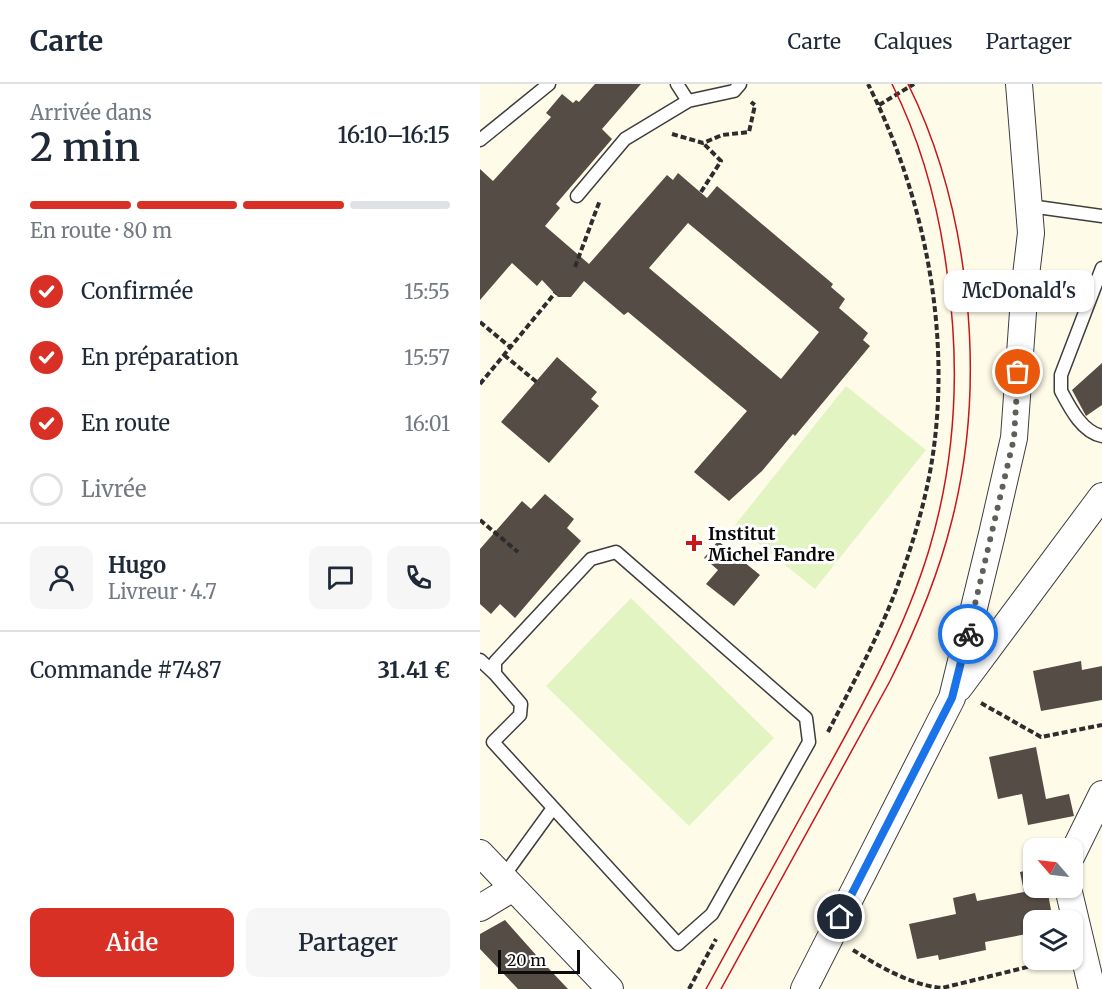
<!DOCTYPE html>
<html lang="fr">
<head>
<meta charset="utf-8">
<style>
	:root { --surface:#fff; --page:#f6f6f7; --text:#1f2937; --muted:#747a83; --line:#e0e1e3; --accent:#d93025 }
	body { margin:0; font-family:Merriweather,serif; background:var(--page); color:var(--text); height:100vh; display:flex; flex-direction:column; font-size:22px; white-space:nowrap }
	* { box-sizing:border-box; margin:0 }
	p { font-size:20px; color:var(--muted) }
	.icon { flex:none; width:33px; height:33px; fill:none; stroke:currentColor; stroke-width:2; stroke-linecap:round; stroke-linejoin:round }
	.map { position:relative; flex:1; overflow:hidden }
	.sheet { display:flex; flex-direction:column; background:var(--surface); width:480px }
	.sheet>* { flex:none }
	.needle { width:39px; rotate:298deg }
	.buttons { position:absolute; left:543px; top:754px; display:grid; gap:12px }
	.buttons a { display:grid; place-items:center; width:60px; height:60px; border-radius:12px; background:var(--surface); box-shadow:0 2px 4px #0004; font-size:30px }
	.scale { position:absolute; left:18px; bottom:15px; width:82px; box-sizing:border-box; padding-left:6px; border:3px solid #0b0b0b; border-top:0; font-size:16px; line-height:21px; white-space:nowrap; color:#0b0b0b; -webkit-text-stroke:4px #fff; paint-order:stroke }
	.pin { position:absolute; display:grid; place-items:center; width:51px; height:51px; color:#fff; margin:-26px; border:3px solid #fff; border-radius:50%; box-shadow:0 2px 6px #0007 }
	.courier { position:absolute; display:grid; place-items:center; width:60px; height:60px; margin:-30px; border:4px solid #1a73e8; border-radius:50%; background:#fff; color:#222; box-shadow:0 2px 8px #0007 }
	.bubble { position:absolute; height:42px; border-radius:12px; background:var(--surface); box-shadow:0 2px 4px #0004; font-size:20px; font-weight:600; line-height:42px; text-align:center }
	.headline em { font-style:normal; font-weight:600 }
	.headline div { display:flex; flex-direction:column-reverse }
	.headline { display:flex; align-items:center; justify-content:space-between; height:102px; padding:0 30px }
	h1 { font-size:39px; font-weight:600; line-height:45px }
	.bar { display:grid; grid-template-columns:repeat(4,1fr); gap:9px 6px; align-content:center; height:72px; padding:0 30px }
	.bar i { height:8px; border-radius:4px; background:var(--line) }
	.bar .selected { background:var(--accent) }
	.bar p { grid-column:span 4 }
	.line { display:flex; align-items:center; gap:15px; padding:0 30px; border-top:2px solid var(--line) }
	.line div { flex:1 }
	.round { display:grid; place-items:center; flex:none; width:63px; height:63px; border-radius:12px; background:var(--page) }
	ol { padding:0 30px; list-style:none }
	li { display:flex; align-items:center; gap:18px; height:66px }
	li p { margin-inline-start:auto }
	li .icon { padding:6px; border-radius:50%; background:var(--accent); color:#fff; stroke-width:4 }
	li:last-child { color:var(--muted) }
	li i { width:33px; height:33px; border:3px solid var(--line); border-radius:50% }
	.cta { display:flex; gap:12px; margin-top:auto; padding:12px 30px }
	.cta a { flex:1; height:69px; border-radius:12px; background:var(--accent); color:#fff; font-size:24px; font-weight:600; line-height:69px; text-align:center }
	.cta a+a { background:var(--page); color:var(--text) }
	header { display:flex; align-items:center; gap:36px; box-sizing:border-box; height:84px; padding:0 30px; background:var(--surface); border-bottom:2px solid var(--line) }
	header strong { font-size:28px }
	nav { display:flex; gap:33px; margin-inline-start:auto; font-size:21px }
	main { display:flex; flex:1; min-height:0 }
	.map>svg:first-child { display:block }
	.pitch { fill:#e2f4c2 }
	.building { fill:#554c46; fill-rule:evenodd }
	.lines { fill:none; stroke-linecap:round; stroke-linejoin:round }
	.lane-casing { stroke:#3e3e3e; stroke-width:15 }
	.street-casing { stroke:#3e3e3e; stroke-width:28 }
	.path { stroke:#2d2d2d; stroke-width:4; stroke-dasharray:6 3; stroke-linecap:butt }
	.lane { stroke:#fff; stroke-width:12 }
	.street { stroke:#fff; stroke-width:26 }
	.tram { stroke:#c9151c; stroke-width:1.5 }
	.done { stroke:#605f59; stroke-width:6; stroke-dasharray:0 10.8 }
	.route { stroke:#1a73e8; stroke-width:8 }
	.poi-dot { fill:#c9151c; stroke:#fff; stroke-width:2 }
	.labels { text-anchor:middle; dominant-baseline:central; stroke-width:6; stroke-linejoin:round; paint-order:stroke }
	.poi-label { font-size:18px; font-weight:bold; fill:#0b0b0b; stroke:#fff; text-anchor:start }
</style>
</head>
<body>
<header>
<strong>Carte</strong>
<nav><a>Carte</a><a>Calques</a><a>Partager</a></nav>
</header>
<main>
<section class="sheet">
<div class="headline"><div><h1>2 min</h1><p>Arrivée dans</p></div><em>16:10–16:15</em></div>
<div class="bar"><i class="selected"></i><i class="selected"></i><i class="selected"></i><i></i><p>En route · 80 m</p></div>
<ol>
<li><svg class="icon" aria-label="check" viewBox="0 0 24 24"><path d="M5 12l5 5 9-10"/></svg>Confirmée<p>15:55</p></li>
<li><svg class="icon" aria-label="check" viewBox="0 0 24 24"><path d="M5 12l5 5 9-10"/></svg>En préparation<p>15:57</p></li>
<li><svg class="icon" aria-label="check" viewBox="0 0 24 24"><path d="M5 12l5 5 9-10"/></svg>En route<p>16:01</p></li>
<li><i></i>Livrée</li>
</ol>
<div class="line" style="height:108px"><a class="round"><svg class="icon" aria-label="person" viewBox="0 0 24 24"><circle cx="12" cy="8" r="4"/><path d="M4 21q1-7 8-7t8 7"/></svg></a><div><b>Hugo</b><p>Livreur · 4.7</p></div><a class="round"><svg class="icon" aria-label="chat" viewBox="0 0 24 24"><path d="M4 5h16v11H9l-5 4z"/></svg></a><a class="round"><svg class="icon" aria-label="phone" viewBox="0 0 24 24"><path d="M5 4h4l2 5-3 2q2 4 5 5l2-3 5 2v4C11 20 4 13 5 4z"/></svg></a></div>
<div class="line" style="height:78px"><div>Commande #7487</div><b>31.41 €</b></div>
<div class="cta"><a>Aide</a><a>Partager</a></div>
</section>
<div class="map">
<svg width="622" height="905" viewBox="0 0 622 905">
	<rect width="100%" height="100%" fill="#fffbe9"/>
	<path class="pitch" d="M366 302 446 366 335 505 255 441Z
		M151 514 294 654 209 742 66 602Z"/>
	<path class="building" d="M115 0H161L122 45 132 55 76 120 80 124 65 142 109 180 187 91 193 96 198 89 227 114 237 102 353 200 351 203 365 215 359 224 388 249 383 256 390 262 315 352 313 350 282 387 249 417 214 388 267 327 148 228 144 231 104 197 91 213H78L62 196 57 202 32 179 0 216V85L13 97 71 33 66 29 82 10 93 19 96 16 99 18ZM208 139 339 248 301 295 169 184Z
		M77 273 117 308 111 315 119 322 69 379 21 338Z
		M622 279V321L606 332 592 306Z
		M65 410 94 435 87 444 101 457 35 534 20 520 11 530 0 520V465L42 417 51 425Z
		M238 457 280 491 254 522 226 500 238 486 224 474Z
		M601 577 602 586 622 582V616L561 627 553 587Z
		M556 663 566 715 589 710 594 732 548 741 542 710 518 715 509 673Z
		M554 785V804H567L573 837H550L552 849 505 858 506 866 459 876 458 871 437 875 429 840 476 830 473 814 495 809 497 817 544 808 540 788Z
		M25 836 56 871 88 905H38L0 865V850Z"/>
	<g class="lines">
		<g class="lane-casing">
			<path id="lane" d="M197 0 208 17 254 7 260 0
				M0 56 69 0
				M97 112 145 55 208 17
				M550 122 622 132
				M622 184 581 291V307C590 324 602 348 622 352
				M136 468 326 634 329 658 232 830 198 860 13 658 40 631 41 620 15 590V578L111 475Z
				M0 576 15 590
				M23 793 73 724"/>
		</g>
		<g class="street-casing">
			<path id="street" d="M479 604 622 412
				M0 769 130 905
				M592 771 622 710
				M588 804 612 905
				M0 824 33 804
				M324 905 472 614 512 450 534 354 545 200 551 149 539 0"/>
		</g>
		<path class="path" d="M399 21 434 0
			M192 50 223 59 242 51 269 48 275 21 271 18
			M221 108 241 77 223 59
			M95 183 120 116
			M0 238 30 263
			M24 271 59 300
			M0 300 75 209
			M0 436 38 468
			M501 619 561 653 622 641
			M348 648C374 597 402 547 421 492 435 453 447 411 453 370 471 245 444 111 388 0
			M373 866C400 883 431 901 462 904L576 876
			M209 905 236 855"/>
		<use href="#lane" class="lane"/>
		<use href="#street" class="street"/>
		<path class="tram" d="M226 905C264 835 303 765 341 696 382 622 424 548 449 466 475 379 480 286 468 196 460 128 443 62 412 0
			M241 905 410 597C436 545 458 493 472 436 507 299 491 127 428 0"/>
	</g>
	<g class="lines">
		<path class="done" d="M488 550 534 354 538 288"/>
		<path class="route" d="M360 833 472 614 488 550"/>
	</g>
	<path class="poi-dot" d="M211 450h6v6h6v6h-6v6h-6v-6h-6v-6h6z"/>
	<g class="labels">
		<g class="poi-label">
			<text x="228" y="449">Institut<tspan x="228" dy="21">Michel Fandre</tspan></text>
		</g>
	</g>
</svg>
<div class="buttons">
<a><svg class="needle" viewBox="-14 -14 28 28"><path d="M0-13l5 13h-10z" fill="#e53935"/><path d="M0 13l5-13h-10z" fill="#747a83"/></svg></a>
<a><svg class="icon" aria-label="layers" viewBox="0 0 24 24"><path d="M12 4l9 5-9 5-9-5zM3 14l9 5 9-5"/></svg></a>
</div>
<div class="scale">20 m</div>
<div class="pin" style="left:538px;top:288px;background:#ea580c"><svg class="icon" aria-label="bag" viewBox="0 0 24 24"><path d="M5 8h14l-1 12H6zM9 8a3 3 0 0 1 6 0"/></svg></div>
<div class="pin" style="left:360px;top:833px;background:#1f2937"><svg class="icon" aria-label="home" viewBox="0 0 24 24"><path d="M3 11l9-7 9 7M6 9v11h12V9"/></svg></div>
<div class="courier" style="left:488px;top:550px"><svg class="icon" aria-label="bike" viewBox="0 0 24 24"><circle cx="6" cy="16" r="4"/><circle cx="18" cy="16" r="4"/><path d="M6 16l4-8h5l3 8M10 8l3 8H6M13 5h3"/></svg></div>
<div class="bubble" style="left:464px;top:186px;width:150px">McDonald's</div>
</div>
</main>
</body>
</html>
